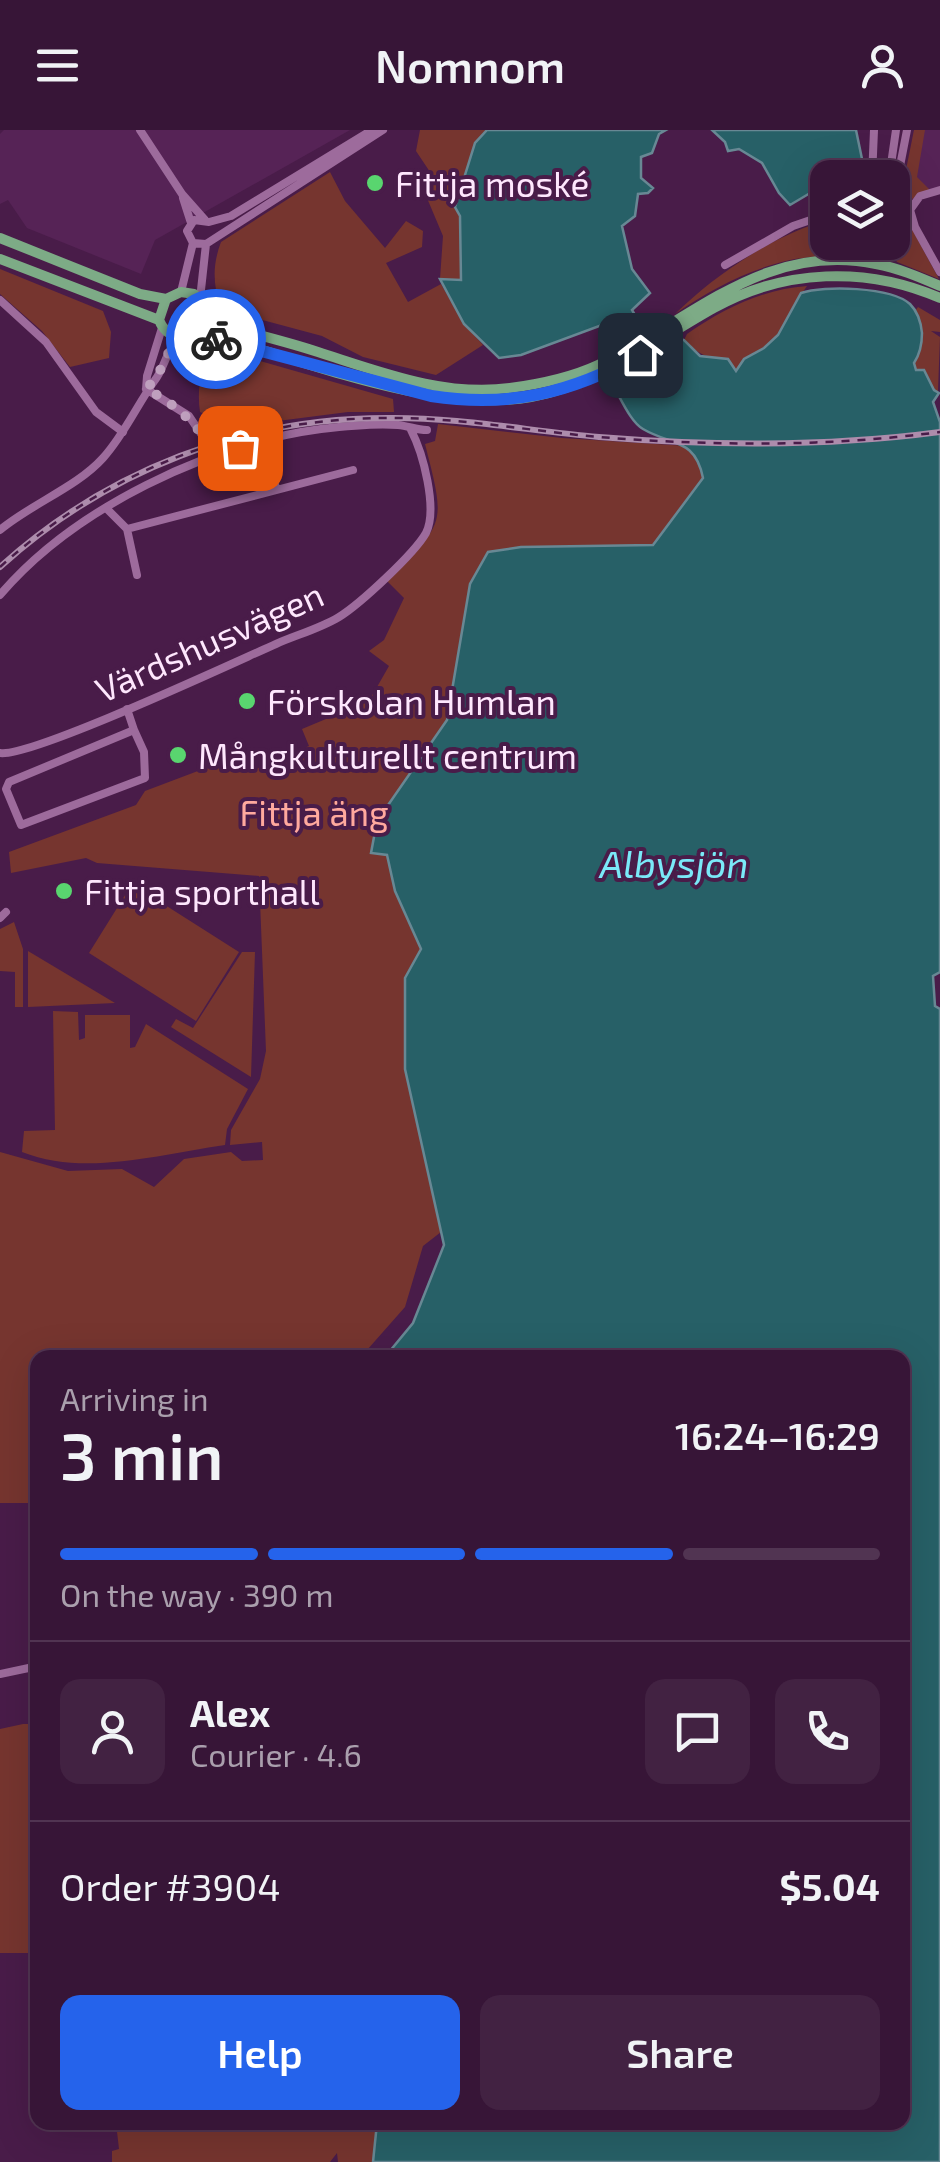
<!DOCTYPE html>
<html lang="en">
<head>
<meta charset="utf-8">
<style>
	:root { --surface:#371537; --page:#422242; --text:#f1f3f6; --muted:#aa9fad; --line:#513452; --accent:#2563eb }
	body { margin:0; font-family:"Exo 2",sans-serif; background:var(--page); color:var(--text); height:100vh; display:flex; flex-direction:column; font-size:38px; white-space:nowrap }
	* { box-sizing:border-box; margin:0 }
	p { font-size:32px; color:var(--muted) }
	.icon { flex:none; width:55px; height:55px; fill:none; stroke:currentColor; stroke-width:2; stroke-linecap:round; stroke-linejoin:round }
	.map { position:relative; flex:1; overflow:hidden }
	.panel { position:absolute; left:30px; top:1220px; width:880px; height:780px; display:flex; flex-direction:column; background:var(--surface); border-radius:20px; box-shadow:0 10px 40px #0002,0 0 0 2px var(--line) }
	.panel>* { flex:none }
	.tools { position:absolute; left:810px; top:30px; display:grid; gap:20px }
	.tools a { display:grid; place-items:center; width:100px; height:100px; border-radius:20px; background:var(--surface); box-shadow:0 10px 40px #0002,0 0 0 2px var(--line); font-size:50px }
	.pin { position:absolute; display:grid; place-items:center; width:85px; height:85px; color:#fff; margin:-42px; border-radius:20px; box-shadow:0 5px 15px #0006 }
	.courier { position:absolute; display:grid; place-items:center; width:100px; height:100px; margin:-50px; border:8px solid #2563eb; border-radius:50%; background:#fff; color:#222; box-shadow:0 2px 12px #0007 }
	.overview em { font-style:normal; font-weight:600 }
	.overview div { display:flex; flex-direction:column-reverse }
	.overview { display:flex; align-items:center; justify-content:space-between; height:170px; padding:0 30px }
	h1 { font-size:65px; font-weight:600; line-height:75px }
	.bar { display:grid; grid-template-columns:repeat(4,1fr); gap:15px 10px; align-content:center; height:120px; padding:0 30px }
	.bar i { height:12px; border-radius:8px; background:var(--line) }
	.bar .current { background:var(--accent) }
	.bar p { grid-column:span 4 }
	.line { display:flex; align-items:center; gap:25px; padding:0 30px; border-top:2px solid var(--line) }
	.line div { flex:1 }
	.round { display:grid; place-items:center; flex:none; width:105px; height:105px; border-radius:20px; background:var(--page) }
	.primary-button { display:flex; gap:20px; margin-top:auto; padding:20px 30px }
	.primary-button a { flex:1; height:115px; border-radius:20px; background:var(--accent); color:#fff; font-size:40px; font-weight:600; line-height:115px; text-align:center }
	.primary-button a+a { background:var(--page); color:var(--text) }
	header { display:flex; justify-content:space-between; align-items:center; height:130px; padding:0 30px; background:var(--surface); font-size:45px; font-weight:600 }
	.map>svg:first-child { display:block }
	.built { fill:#562356 }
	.green { fill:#76352f }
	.water { fill:#276067; stroke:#688894; stroke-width:2.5 }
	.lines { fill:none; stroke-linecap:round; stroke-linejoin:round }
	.minor { stroke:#9d6b9c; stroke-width:8 }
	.major { stroke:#7dab86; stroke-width:10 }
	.rail-casing { stroke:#ad8cac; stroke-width:6 }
	.rail { stroke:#491c49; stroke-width:2.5; stroke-dasharray:8; stroke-linecap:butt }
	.done { stroke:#bfa0be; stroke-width:10; stroke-dasharray:0 18 }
	.route { stroke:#2563eb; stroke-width:12 }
	.poi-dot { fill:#59d56f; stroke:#491c49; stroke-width:4 }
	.labels { text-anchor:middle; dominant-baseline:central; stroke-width:8; stroke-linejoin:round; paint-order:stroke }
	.poi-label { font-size:35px; fill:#fee7fd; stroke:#491c49; text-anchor:start }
	.street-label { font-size:35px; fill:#fee7fd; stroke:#491c49 }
	.park-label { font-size:35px; fill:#ffa99e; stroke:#491c49 }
	.water-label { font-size:38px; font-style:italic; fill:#7ae9f8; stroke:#491c49 }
</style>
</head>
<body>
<header><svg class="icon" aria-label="menu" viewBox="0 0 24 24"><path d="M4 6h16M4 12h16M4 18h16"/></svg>Nomnom<svg class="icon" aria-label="person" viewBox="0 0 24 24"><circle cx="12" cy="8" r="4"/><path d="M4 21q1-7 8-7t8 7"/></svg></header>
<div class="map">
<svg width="940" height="2032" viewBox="0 0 940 2032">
	<rect width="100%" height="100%" fill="#491c49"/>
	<path class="built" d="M4 0H350L155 110 141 144 27 98 8 70 0 74V4Z
		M914 0H940V57L908 71 906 46Z"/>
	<path class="green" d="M420 0H487C456 35 460 106 461 151L440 149 443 106 424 61 430 42 416 21Z
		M914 0H925L917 47 930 60 908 71 906 88 939 149 897 132 890 119Z
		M330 42 345 71 385 118 406 91 423 101 422 117 386 133 408 172 441 154 464 194 483 215 436 245 363 227 322 206 221 179C213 155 212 136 221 112Z
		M827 90V95L818 98 822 112 869 113 863 120 853 123C832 126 810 126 790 130 747 140 711 159 675 184 716 144 772 106 827 90Z
		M0 139 103 181 111 202 109 228 70 237 42 201 0 164Z
		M807 156C796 171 789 190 777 206 766 221 746 223 740 240L735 241C719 226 701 230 684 210L687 204C723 179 763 159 807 156Z
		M918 177 940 190V202L931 201 940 207 938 261H934L916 241 914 233C922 221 922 194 915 181Z
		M218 219 393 269 394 282H348L262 293 249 286 241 296 233 289H216L200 282C197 263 200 239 209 221Z
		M438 294 562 308 687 316 700 331 704 348 654 415 521 417 488 422 470 454 447 590 377 691 372 722 387 725 421 820 405 939 441 1102 423 1116 405 1177 360 1228H38L37 1382 31 1373H0V1022L68 1041 122 1039 154 1057 184 1029 231 1022 242 1031 263 1030 262 1012 230 1015 231 1000 260 949 266 921 259 746 97 733 86 728 11 743 9 722 136 675 145 661 227 630 229 635 244 630 249 642 309 616 302 599 369 571 389 536 369 521 384 510 404 468 386 450C446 392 446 396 425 314L435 311Z
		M132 754 239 822 196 891 89 823Z
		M14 792 23 819V877H15V842L0 841V799Z
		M28 821 115 873 28 877Z
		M242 822H255L251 947 171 897 176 889 193 898Z
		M53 881 78 882 79 910 85 908V885H130V918L135 917 146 894 248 959 227 999 225 1015C160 1024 85 1047 22 1022L24 1001 55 1000Z
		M23 1594H37V1823H0V1599Z
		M116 1993V1992L377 1993 373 2032H338L337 2023 330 2032H112V2021L119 2019Z"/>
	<path class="water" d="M487 0H666L659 4 652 23 641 27V48L653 58 648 63 638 64 635 86 622 96 632 139 650 163 632 180 642 197 684 210 700 226 728 229 736 241 744 229 764 218 778 205 801 163C824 155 891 157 910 174 917 181 921 193 922 203 922 214 920 224 914 233L916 240H924L934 260 939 263 933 272 940 292V842L933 846 935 876 940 879V2032H373L377 1993 902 1992V1228L385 1227 413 1193 444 1115 405 939V848L421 819 395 761 387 725 371 723 377 691 447 590 470 454 488 422 521 417 653 415 703 348C695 308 672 316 643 299 631 292 622 271 615 259L626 207 619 197 615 199 610 192 521 225 499 228 464 194 440 149 461 150 460 86 455 77 475 13Z
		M712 0H856L862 29 836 47 828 48 827 53 790 75 779 63 762 33 739 19 728 21 725 12Z"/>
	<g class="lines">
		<path class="minor" d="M140 0 182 64 205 90
			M872 48 874 0
			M889 48 896 0
			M940 60 920 66 910 80 915 97 940 142
			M183 68 191 93
			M892 77 907 0
			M193 113 187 101 194 90 209 92 231 86 372 0
			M193 113 206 114 383 0
			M874 133 877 112
			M725 135 793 96 828 84
			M881 135 885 112
			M181 162 193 113
			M200 169 206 114
			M0 170 46 212 96 282 123 302
			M146 259 189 286 216 326
			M146 259 147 246 162 198
			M263 311 276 358
			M106 378 127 399 353 340
			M127 399 137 445
			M0 400C31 374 77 357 103 328 124 305 137 275 155 250 165 237 166 220 179 210
			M0 465C74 378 209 314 321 299 346 296 373 293 398 295 409 296 416 300 427 300
			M127 579 134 600 9 652 6 659 21 695 145 648 144 622 134 600
			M0 623C30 628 235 532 276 514 296 505 319 499 339 487 360 474 414 424 426 403 438 379 423 323 411 300
			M0 788 6 782
			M0 1544 38 1536"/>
		<path class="major" d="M0 108 140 164 166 169 181 162 194 164 203 173 207 189 195 207
			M851 128 866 123 873 112
			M0 129 159 190
			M166 169 159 190C170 218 203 207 229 210 319 236 438 283 531 267 602 254 653 212 714 178 784 139 867 136 940 168
			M207 189 216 194C251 203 285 211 318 222 381 242 444 267 510 258 540 254 570 248 598 235 690 192 763 111 876 134 898 138 919 147 940 156"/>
		<g class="rail-casing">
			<path id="rail" d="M0 437C107 340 243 288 387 288 458 287 529 301 599 307 712 316 827 317 940 302"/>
		</g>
		<use href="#rail" class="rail"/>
	</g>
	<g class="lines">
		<path class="done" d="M216 209C157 202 177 228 146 259 179 276 197 294 216 326L240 318"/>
		<path class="route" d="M216 209 431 266C510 278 571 263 640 225"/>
	</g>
	<g class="poi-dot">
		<circle cx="375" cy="53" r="10"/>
		<circle cx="247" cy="571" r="10"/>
		<circle cx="178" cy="625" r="10"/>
		<circle cx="64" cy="761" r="10"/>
	</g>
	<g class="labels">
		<g class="poi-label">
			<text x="395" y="53">Fittja moské</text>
			<text x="267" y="571">Förskolan Humlan</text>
			<text x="198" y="625">Mångkulturellt centrum</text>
			<text x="84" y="761">Fittja sporthall</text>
		</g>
		<g class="street-label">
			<text transform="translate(209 511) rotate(-24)">Värdshusvägen</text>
		</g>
		<g class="park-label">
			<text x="314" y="682">Fittja äng</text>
		</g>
		<g class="water-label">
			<text x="674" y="733">Albysjön</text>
		</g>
	</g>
</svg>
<div class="tools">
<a><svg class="icon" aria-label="layers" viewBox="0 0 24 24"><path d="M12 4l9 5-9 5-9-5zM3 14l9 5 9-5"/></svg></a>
</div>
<div class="pin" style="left:240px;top:318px;background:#ea580c"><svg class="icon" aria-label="bag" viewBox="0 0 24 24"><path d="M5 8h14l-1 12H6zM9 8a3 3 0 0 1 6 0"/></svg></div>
<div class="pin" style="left:640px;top:225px;background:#1f2937"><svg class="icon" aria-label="home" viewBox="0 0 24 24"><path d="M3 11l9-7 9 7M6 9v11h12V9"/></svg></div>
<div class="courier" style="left:216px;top:209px"><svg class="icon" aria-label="bike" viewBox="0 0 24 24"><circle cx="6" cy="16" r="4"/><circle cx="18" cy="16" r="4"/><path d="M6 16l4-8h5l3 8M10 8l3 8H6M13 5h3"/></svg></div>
<section class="panel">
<div class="overview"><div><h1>3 min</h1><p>Arriving in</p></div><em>16:24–16:29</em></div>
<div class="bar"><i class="current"></i><i class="current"></i><i class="current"></i><i></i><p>On the way · 390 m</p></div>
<div class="line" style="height:180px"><a class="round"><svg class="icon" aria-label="person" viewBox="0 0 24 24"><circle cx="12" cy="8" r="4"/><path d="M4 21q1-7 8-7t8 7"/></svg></a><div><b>Alex</b><p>Courier · 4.6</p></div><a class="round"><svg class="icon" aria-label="chat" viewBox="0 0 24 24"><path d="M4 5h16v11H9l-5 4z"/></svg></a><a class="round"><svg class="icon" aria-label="phone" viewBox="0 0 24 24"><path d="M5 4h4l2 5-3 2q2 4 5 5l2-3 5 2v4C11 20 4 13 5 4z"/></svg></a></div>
<div class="line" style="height:130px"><div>Order #3904</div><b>$5.04</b></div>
<div class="primary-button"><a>Help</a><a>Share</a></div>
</section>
</div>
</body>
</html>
